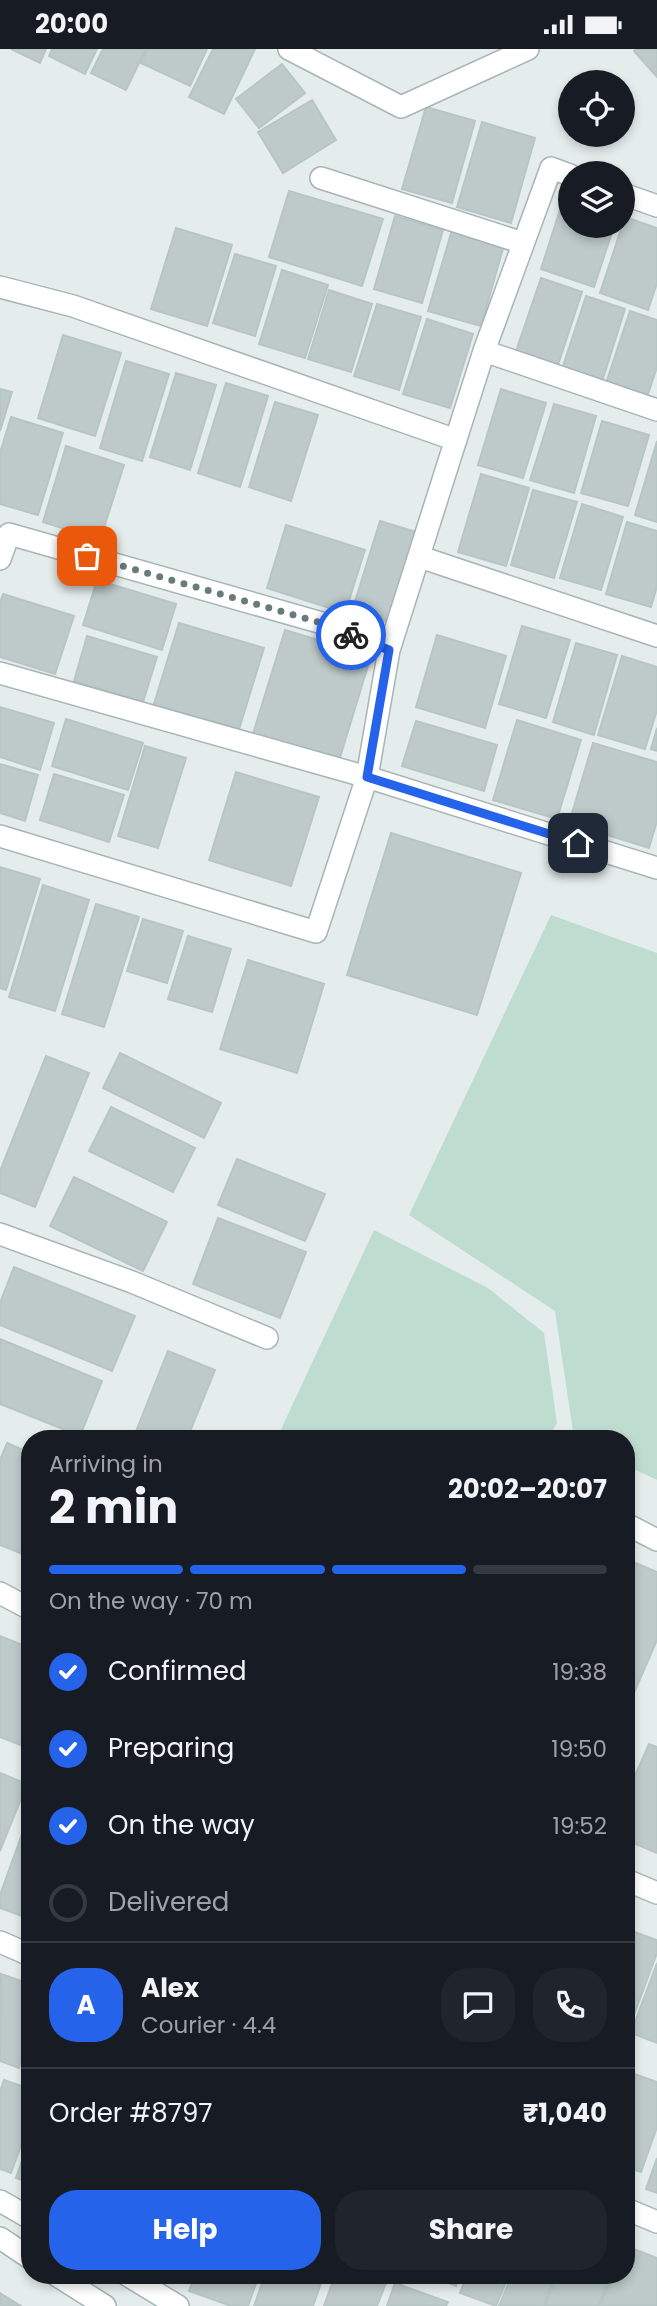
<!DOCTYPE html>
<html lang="en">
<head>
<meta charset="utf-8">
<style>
	:root { --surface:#171b24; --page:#20242c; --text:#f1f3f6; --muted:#9ea1a6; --line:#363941; --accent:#2563eb }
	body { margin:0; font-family:Poppins,sans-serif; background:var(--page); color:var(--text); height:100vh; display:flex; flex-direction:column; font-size:26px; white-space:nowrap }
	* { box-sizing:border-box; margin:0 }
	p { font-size:23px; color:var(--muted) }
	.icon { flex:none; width:38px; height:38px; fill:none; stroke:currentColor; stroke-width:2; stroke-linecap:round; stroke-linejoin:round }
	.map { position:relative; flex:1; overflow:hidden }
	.details { position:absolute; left:21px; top:1381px; width:614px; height:854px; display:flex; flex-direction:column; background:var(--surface); border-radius:28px; box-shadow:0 4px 10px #0003 }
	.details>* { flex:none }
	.fabs { position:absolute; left:558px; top:21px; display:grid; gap:14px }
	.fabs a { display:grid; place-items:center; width:77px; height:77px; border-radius:50%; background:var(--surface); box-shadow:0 4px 10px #0003; font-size:35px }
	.pin { position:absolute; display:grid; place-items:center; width:60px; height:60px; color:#fff; margin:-30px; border-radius:14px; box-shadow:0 4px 10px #0006 }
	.courier { position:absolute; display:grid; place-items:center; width:70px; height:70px; margin:-35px; border:5px solid #2563eb; border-radius:50%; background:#fff; color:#222; box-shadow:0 2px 9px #0007 }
	.overview em { font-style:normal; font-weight:700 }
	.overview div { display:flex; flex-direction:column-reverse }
	.overview { display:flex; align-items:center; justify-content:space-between; height:119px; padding:0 28px }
	h1 { font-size:46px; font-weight:700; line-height:52px }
	.bar { display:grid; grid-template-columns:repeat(4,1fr); gap:10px 7px; align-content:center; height:84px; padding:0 28px }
	.bar i { height:9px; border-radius:5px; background:var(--line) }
	.bar .selected { background:var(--accent) }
	.bar p { grid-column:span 4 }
	.line { display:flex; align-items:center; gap:18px; padding:0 28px; border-top:2px solid var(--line) }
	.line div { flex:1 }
	.round { display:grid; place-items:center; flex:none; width:74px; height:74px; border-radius:28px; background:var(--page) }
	ol { padding:0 28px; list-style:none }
	li { display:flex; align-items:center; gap:21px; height:77px }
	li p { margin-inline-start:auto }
	li .icon { padding:7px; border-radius:50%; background:var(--accent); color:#fff; stroke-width:4 }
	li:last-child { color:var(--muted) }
	li i { width:38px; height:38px; border:4px solid var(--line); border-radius:50% }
	.cta { display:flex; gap:14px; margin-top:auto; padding:14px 28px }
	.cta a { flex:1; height:80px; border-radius:28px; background:var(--accent); color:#fff; font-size:28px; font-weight:700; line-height:80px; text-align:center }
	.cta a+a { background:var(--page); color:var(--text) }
	.status { display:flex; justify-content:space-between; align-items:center; height:49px; padding:0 35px; background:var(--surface); direction:ltr }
	.status svg { height:19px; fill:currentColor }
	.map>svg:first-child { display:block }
	.green { fill:#bfdcd0 }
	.building { fill:#bdcac9; stroke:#b7c6c4; stroke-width:2 }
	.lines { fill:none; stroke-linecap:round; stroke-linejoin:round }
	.street-casing { stroke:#a8b5b4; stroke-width:24 }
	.secondary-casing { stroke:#a1b5b4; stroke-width:24 }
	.street { stroke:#fff; stroke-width:21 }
	.secondary { stroke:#fff; stroke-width:21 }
	.done { stroke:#687b7a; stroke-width:7; stroke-dasharray:0 12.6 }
	.route { stroke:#2563eb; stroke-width:9 }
</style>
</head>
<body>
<div class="status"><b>20:00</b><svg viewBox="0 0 49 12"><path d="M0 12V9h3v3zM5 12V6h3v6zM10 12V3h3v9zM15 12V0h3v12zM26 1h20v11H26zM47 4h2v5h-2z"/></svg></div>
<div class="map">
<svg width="657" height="2257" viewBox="0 0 657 2257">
	<rect width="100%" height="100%" fill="#e5edec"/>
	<path class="green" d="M551 866 657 904V1431L627 1417 626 1390 574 1389 555 1262 409 1166Z
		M374 1181 488 1239 544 1284 557 1374 549 1389H279L283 1376Z"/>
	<path class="building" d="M11 0H46L40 14Z
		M52 0H97L85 25 49 7Z
		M103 0H146L126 41 91 24Z
		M148 0H207L190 37 141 14Z
		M213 0H255L224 65 189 48Z
		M636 0H657V28L634 2Z
		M282 15 305 44 259 79 236 50Z
		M312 51 336 91 283 124 258 83Z
		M426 58 475 72 452 154 402 140Z
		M482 73 535 89 511 174 457 158Z
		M567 139 570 140V177H614L594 238 541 220Z
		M289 142 383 170 362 237 269 208Z
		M395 167 443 181 422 254 374 240Z
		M625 168 657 179V234L648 261 600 244Z
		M176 179 232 196 207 277 151 260Z
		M452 181 504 196 481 277 428 262Z
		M235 205 276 217 255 287 213 274Z
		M282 221 328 236 305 309 259 295Z
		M541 229 582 243 558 316 516 302Z
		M329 241 372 255 351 323 308 310Z
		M586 247 625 260 601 336 561 323Z
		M377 255 421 268 399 341 354 327Z
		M630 262 657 271V318L647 348 606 334Z
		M427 270 473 285 450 359 403 345Z
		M63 286 121 304 95 387 38 369Z
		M126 312 169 325 142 412 100 399Z
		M176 324 216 336 190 421 150 408Z
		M226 334 268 347 240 438 198 424Z
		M0 340 12 343 0 382Z
		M501 340 546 354 523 429 478 416Z
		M275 353 318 366 291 452 249 438Z
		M554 355 596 367 574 444 530 431Z
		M11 368 63 384 38 466 0 455V404Z
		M602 372 649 386 628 457 581 444Z
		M657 392V473L635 466Z
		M66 397 124 416 100 491 43 473Z
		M481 425 529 439 506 517 458 503Z
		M533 441 577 453 554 529 511 516Z
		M582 455 623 468 601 541 560 529Z
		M380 472 416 483 389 573 352 562Z
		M627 473 657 482V537L651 558 606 545Z
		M286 476 365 501 345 564 267 539Z
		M97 531 176 555 162 601 83 576Z
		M3 545 74 567 55 625 0 608V554Z
		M179 574 264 599 237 687 152 661Z
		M522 577 570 591 546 669 499 655Z
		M285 581 371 607 338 715 252 688Z
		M437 586 506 607 485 679 416 658Z
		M87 587 157 608 143 653 74 632Z
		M576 594 617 606 594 686 553 673Z
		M622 607 657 618V661L645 700 598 686Z
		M0 658 54 674 40 721 0 708Z
		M66 670 143 694 128 741 52 717Z
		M517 671 581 691 557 770 493 751Z
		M416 672 497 696 484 742 402 717Z
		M657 679V702L651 700Z
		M593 694 657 713V772L649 799 569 774Z
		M145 697 186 709 158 799 118 787Z
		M0 715 38 726 25 772 0 764Z
		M236 723 319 748 291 837 209 811Z
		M54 725 124 746 109 793 40 771Z
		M391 784 521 824 477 966 347 926Z
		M0 818 40 830 6 941 0 939Z
		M43 836 89 851 55 962 9 948Z
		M96 855 139 868 104 978 62 965Z
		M143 870 183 882 167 934 127 922Z
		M188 887 231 900 212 963 168 950Z
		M248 911 324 935 297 1024 220 1000Z
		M120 1004 221 1054 204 1089 103 1039Z
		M46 1007 89 1024 35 1158 0 1144V1122Z
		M111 1058 195 1099 173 1143 89 1102Z
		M237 1110 325 1145 305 1192 218 1156Z
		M74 1128 167 1173 143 1222 50 1177Z
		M218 1169 306 1203 280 1269 193 1235Z
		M14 1218 135 1267 112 1322 0 1276V1254Z
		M0 1290 102 1332 80 1387 0 1355Z
		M168 1302 215 1321 187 1390H133Z
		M7 1394 30 1404V1508L0 1496V1411Z
		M626 1510 657 1523V1591L626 1662Z
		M0 1587 30 1599V1686L25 1698 0 1688Z
		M649 1695 657 1698V1804L626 1791V1747Z
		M0 1724 27 1735 0 1802Z
		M29 1766H30V1870L0 1859V1846Z
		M626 1880 657 1891V1904L626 1987Z
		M657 1914V1994L631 1984Z
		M1 1925 30 1935V1989L19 2019 0 2012Z
		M30 2006V2027L23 2025Z
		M626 2022 657 2033V2078L641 2123 626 2118Z
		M4 2031 30 2040V2072L11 2124 0 2120V2042Z
		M30 2089V2134L16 2129Z
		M657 2109V2144L646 2140Z
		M626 2197 657 2209V2257H600L613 2226H626Z
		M195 2226H259L248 2257H231L189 2242Z
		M265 2226H324L313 2257H254Z
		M335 2226H389L377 2257H324Z
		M429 2226H461L456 2237Z
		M467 2226H509L496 2257 460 2244Z
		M512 2226H556L543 2257H499Z
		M558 2226H611L598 2257H545Z
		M395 2234 448 2253 446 2257H387Z
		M0 2244 21 2257H0Z"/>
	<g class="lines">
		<g class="street-casing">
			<path id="street" d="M289 0 401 58 528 0
				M321 129 523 194
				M623 145 657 157
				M0 238 73 257 456 391
				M484 302 657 361
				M420 508 657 587
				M0 510 9 485 322 574 389 601
				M0 624 367 728 657 819
				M0 787 316 883 367 728 389 601 484 302 551 119 570 126
				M0 1185 132 1233 267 1289
				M626 1475 657 1491
				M0 1544 30 1560
				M626 1831 657 1844
				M0 1893 30 1906
				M626 2160 657 2173"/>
		</g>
		<g class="secondary-casing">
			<path id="secondary" d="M0 2152 30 2169
				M0 2189 30 2209
				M56 2226 105 2257
				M127 2226 178 2257"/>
		</g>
		<use href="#street" class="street"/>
		<use href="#secondary" class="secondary"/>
	</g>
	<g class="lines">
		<path class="done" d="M87 507 322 574 351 586"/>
		<path class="route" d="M351 586 389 601 367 728 578 794"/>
	</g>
</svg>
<div class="fabs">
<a><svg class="icon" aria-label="locate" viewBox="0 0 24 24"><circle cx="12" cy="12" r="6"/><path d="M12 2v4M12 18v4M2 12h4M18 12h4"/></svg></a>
<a><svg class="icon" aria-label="layers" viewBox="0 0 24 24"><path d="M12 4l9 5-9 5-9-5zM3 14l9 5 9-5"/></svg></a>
</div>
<div class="pin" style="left:87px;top:507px;background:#ea580c"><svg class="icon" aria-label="bag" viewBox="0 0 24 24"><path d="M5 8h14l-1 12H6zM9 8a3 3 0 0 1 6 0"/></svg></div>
<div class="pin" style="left:578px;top:794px;background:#1f2937"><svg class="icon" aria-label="home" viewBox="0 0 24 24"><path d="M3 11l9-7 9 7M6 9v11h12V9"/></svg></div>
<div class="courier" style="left:351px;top:586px"><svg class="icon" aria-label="bike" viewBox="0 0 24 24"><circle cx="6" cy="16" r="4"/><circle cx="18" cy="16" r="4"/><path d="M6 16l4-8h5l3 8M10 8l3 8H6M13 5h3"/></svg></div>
<section class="details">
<div class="overview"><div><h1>2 min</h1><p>Arriving in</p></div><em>20:02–20:07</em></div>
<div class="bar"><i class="selected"></i><i class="selected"></i><i class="selected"></i><i></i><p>On the way · 70 m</p></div>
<ol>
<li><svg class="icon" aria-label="check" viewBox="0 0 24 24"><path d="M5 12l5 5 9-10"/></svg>Confirmed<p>19:38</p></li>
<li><svg class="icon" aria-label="check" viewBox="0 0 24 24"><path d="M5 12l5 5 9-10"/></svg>Preparing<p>19:50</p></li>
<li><svg class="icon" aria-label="check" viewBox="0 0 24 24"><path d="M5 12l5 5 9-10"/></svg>On the way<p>19:52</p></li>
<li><i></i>Delivered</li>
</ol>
<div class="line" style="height:126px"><b class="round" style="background:var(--accent);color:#fff">A</b><div><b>Alex</b><p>Courier · 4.4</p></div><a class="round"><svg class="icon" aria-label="chat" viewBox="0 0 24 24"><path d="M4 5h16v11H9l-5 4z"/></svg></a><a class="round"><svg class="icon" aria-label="phone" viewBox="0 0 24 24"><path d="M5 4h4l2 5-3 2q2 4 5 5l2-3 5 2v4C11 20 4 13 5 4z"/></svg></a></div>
<div class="line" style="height:91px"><div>Order #8797</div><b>₹1,040</b></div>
<div class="cta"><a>Help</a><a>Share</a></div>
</section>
</div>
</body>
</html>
